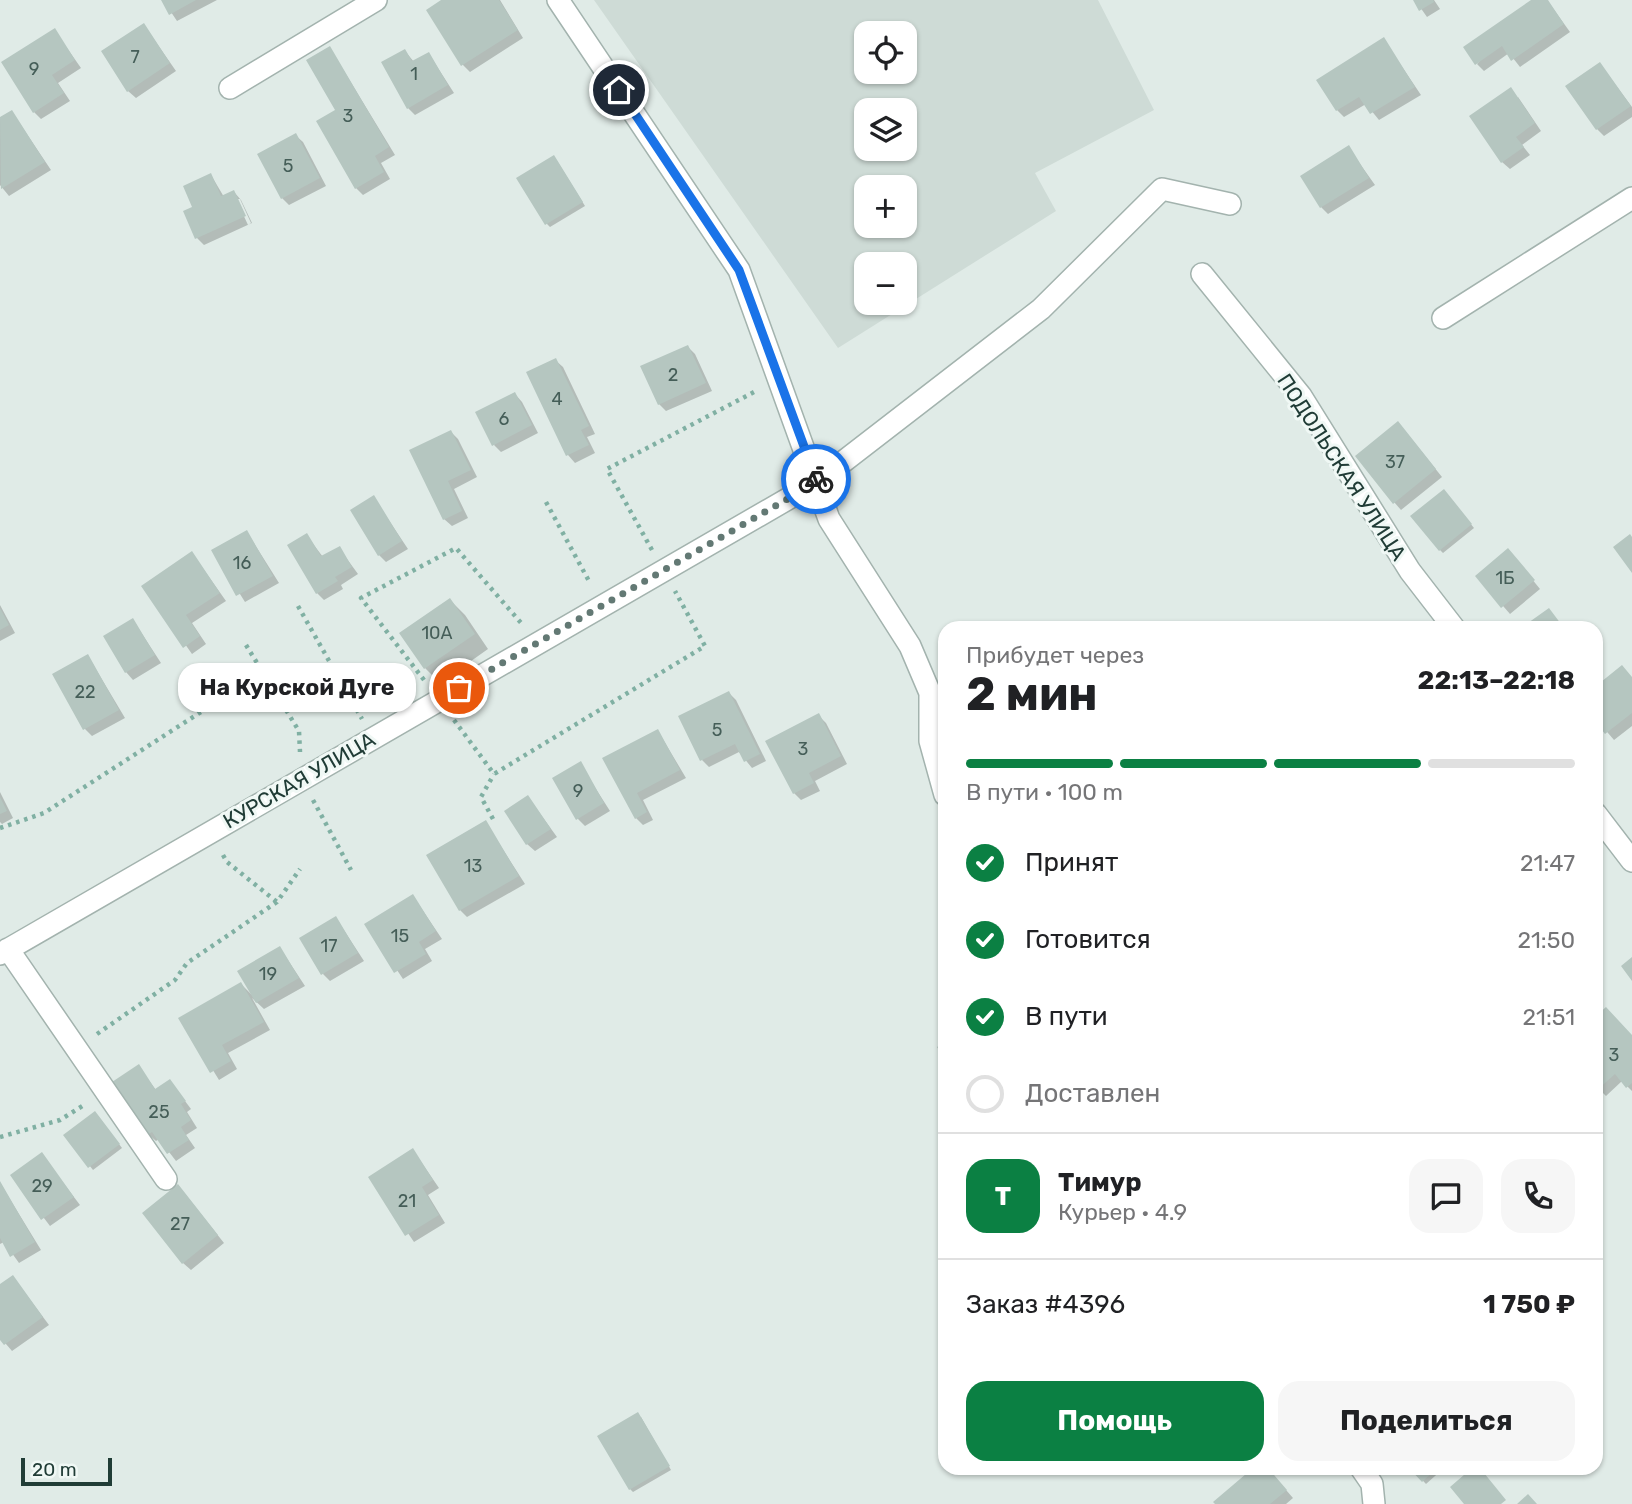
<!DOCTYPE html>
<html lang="ru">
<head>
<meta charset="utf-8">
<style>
	:root { --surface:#fff; --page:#f6f6f6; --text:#202124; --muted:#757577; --line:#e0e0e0; --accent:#0b8043 }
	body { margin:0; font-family:Rubik,sans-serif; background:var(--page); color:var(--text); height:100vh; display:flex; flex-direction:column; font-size:26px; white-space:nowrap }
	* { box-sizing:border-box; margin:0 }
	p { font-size:23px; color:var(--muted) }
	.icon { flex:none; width:38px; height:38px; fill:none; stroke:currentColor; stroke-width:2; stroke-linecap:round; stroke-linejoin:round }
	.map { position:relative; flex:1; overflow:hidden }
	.side { position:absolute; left:938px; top:621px; width:665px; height:854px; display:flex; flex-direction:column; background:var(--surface); border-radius:21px; box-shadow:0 2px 5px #0004 }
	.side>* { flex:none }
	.tools { position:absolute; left:854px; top:21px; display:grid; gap:14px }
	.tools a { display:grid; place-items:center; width:63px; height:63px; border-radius:14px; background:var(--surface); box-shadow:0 2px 5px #0004; font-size:35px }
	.scale { position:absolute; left:21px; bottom:18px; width:91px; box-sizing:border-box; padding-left:7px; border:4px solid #203c36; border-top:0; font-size:19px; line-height:24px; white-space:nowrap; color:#203c36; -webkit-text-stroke:5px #f0f8f5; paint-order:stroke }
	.pin { position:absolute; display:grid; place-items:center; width:60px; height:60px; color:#fff; margin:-30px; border:4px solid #fff; border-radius:50%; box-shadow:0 2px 7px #0007 }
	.courier { position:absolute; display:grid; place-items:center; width:70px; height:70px; margin:-35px; border:5px solid #1a73e8; border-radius:50%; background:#fff; color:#222; box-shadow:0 2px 9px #0007 }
	.bubble { position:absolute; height:49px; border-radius:21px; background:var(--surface); box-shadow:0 2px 5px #0004; font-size:23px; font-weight:700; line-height:49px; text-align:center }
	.head em { font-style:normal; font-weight:700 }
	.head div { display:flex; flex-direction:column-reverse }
	.head { display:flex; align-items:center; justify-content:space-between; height:119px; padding:0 28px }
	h1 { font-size:46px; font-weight:700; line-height:52px }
	.bar { display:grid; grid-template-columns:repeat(4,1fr); gap:10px 7px; align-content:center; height:84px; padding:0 28px }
	.bar i { height:9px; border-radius:5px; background:var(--line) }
	.bar .on { background:var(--accent) }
	.bar p { grid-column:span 4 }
	.line { display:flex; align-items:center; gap:18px; padding:0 28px; border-top:2px solid var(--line) }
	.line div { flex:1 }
	.round { display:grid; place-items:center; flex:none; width:74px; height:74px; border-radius:21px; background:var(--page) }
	ol { padding:0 28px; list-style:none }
	li { display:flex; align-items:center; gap:21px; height:77px }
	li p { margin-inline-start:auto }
	li .icon { padding:7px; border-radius:50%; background:var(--accent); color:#fff; stroke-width:4 }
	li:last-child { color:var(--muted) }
	li i { width:38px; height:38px; border:4px solid var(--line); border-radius:50% }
	.button { display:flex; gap:14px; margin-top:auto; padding:14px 28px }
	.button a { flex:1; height:80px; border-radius:21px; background:var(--accent); color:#fff; font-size:28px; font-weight:700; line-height:80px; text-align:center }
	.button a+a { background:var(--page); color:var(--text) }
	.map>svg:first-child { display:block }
	.built { fill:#cedbd6; fill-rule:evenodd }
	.shadow { fill:#0003; fill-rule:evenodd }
	.building { fill:#b5c6c0 }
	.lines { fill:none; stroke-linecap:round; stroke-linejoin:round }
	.minor-casing { stroke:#a3b3ae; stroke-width:24 }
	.path { stroke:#80b0a3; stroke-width:4.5; stroke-dasharray:3.5 5; stroke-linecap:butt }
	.minor { stroke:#fff; stroke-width:21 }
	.done { stroke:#637974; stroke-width:7; stroke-dasharray:0 12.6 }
	.route { stroke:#1a73e8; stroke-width:9 }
	.labels { text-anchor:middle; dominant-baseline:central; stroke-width:6; stroke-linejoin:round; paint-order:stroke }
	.number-label { font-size:18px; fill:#455e58 }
	.street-label { font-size:21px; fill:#203c36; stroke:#f0f8f5 }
</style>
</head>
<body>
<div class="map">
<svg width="1632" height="1504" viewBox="0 0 1632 1504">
	<rect width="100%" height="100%" fill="#e0ebe7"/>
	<path class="built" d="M594 0H1098L1154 110 1035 173 1056 211 838 348ZM866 33H905V72H866ZM866 110H905V149H866ZM866 187H905V226H866ZM866 264H905V303H866Z"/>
	<path class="shadow" d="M163 0H217L177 21Z
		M444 0H500L523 38 470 72 463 65Z
		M1415 0H1434L1440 9 1427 17Z
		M1534 0H1547L1570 32 1520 67 1509 53 1484 71 1477 64Z
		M144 25 176 71 136 98 128 91Z
		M55 31 81 68 58 83 70 101 41 119 34 112Z
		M1384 40 1421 95 1379 120 1366 104 1344 117 1337 110Z
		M330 48 395 155 381 163 390 179 363 195 356 188 338 111Z
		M405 51 414 62 429 54 454 93 415 115 408 108Z
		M1600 64 1632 107V117L1604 136 1597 129Z
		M1518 97 1541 131 1522 145 1530 155 1510 169 1502 162Z
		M12 112 51 170 9 196 0 185V119Z
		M295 135 303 142 326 186 289 205 282 198Z
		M1348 147 1375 185 1328 214 1321 207Z
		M557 161 585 206 550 227 547 224Z
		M211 175 224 197 234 192 241 200 252 223 204 245 197 238 195 208ZM236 199H240L251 223 248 225Z
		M688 347 695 354 712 391 666 411 659 404Z
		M555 360 563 367 595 434 587 437 595 453 575 463 568 455 528 373Z
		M515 394 522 402 538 433 501 452 494 445Z
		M1405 431 1442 477 1401 510 1394 502Z
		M451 432 458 439 477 477 454 489 468 518 452 526 444 519Z
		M1447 494 1474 528 1443 553 1440 550Z
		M374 498 408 549 386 562 379 555Z
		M247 532 279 583 245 602 213 551Z
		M307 536 323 557 339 548 358 574 341 585 343 589 324 600 317 593Z
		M192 553 226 601 192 623 206 644 192 654 144 586Z
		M1515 558 1540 589 1510 614 1477 576Z
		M450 600 465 615 488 649 440 683 425 668Z
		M0 605 15 633 0 641Z
		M133 620 161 663 133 680 126 672Z
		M88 656 125 718 92 736 85 729Z
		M1632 678V726L1614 740 1596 719V689Z
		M729 693 736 700 766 761 752 768 739 752 709 767 702 760Z
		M819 716 826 723 847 764 815 781 820 791 801 800 794 793Z
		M658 731 686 778 643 800 653 820 643 825 636 818 604 759Z
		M580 764 610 811 585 826 578 819Z
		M0 792 13 818 2 824 0 822Z
		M528 797 557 837 535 851 527 844Z
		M486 823 525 884 467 917 460 910Z
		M413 896 442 939 425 949 432 961 403 979 367 925Z
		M336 918 364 961 330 981 323 974Z
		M280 948 305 986 264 1009 252 998 270 1030 228 1053 237 1069 219 1080 181 1018 241 984 252 995Z
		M1596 1018 1632 1037V1091L1622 1081 1606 1096 1596 1086Z
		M138 1066 156 1090 170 1081 191 1109 187 1112 197 1128 186 1135 195 1148 176 1161 159 1139 156 1141 148 1134Z
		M98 1116 122 1148 93 1170 66 1135Z
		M413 1150 439 1188 428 1195 445 1223 414 1242 370 1177Z
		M42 1155 80 1205 50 1226 12 1176Z
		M0 1183 41 1250 19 1263 4 1242 0 1244Z
		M185 1194 224 1243 191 1270 183 1263Z
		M13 1277 49 1325 12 1351 0 1337V1287Z
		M641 1417 671 1470 633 1492 630 1489Z
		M1267 1468 1293 1498 1286 1504H1217Z
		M1411 1468H1444L1426 1484Z"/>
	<path class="building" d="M161 0H196L169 15Z
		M441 0H499L518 30 461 66 426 10Z
		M1413 0H1433L1434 2 1419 11Z
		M1531 0H1548L1564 24 1511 61 1502 46 1475 65 1463 47Z
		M144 23 170 63 127 92 101 51Z
		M55 28 75 60 52 75 64 93 33 113 1 62Z
		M1384 37 1415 87 1370 114 1359 97 1336 111 1316 80Z
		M330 46 389 147 375 156 384 172 355 189 316 121 335 110 306 60Z
		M405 49 412 61 429 52 448 85 407 109 381 62Z
		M1600 62 1631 106 1596 130 1565 86Z
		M1511 87 1535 123 1516 137 1524 147 1501 163 1469 116Z
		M12 110 45 162 1 189 0 117Z
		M296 133 320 178 281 199 257 154Z
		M1349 145 1369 178 1320 208 1300 176Z
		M554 155 583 202 545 225 516 178Z
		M211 173 221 196 234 190 246 216 195 239 183 211 192 207 183 186Z
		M688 345 706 383 658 405 640 366Z
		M556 358 589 426 581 430 589 445 566 456 526 372Z
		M515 392 532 425 492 446 475 412Z
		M1398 421 1436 469 1393 504 1355 456Z
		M451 430 471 470 448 481 462 511 443 520 409 450Z
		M1444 489 1472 524 1439 551 1410 516Z
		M374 495 402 541 378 556 350 510Z
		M247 530 273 576 236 596 211 550Z
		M307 533 321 556 340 546 352 567 335 577 338 581 316 594 287 545Z
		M1630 534 1632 537V573L1613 547Z
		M1508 548 1535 580 1501 608 1475 576Z
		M192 551 220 593 186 615 200 636 183 648 141 586Z
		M450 598 475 634 424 669 399 633Z
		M0 608 9 625 0 630Z
		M1549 608 1564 628H1521Z
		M133 618 155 655 125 673 103 636Z
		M88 654 119 710 83 730 52 674Z
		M1622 665 1632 677V713L1605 734 1596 722V686Z
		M729 691 760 754 744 762 735 744 700 761 678 716Z
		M819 713 841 756 809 773 814 783 793 794 765 741Z
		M658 729 680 770 637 793 647 812 635 819 602 758Z
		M581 761 604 803 576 820 552 778Z
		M528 795 551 829 526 845 504 811Z
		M0 797 7 811 0 814Z
		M486 820 519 876 459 911 426 855Z
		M413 894 436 931 419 942 426 954 394 973 364 924Z
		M336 916 358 953 321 975 299 938Z
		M280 946 299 978 256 1003 237 971Z
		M1632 957V981L1621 966Z
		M241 982 264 1022 222 1045 231 1061 210 1073 178 1018Z
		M1606 1007 1632 1035V1083L1626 1088 1615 1074 1596 1091V1016Z
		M945 1042V1060L937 1047Z
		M139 1064 155 1089 170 1079 186 1101 181 1104 191 1120 181 1127 189 1140 167 1154 152 1132 147 1135 112 1082Z
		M95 1111 120 1144 88 1168 63 1135Z
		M413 1148 433 1180 422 1187 439 1215 405 1236 368 1177Z
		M42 1152 74 1197 41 1220 10 1175Z
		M0 1181 35 1242 10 1257 0 1238Z
		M178 1184 218 1235 182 1264 142 1213Z
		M13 1275 43 1317 4 1345 0 1340V1284Z
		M638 1412 670 1466 629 1490 597 1436Z
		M1253 1468H1268L1287 1490 1270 1504H1215L1213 1502Z
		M1409 1468H1437L1422 1482Z
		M1472 1468H1480L1506 1500 1501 1504H1464L1450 1487Z
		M1528 1494 1537 1504H1517Z"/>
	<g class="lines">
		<g class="minor-casing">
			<path id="minor" d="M558 0 739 270 829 519 910 646 930 693V741L945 795
				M230 88 376 0
				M1202 274 1301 396 1410 571 1454 628
				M1443 318 1632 198
				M1596 814 1632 861
				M8 949 166 1179
				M0 954 817 482 1041 309 1162 189 1230 204
				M1361 1468 1372 1484 1374 1504"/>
		</g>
		<path class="path" d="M546 502 590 583
			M652 550 607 469 756 391
			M298 606 362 719
			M246 645 299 731 300 752
			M424 680 361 598 456 548 522 624
			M454 720 494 774 705 646 675 591
			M313 800 351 870
			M493 819 481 797 494 774
			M0 828 44 813 263 672
			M223 855 227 862 277 902
			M97 1034 175 980 187 963 277 902 300 869
			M0 1137 60 1120 84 1105"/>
		<use href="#minor" class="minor"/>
	</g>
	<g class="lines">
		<path class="done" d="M459 688 817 482 816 479"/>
		<path class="route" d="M619 90 739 270 816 479"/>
	</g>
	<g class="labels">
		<g class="number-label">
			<text x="135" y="57">7</text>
			<text x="34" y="69">9</text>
			<text x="414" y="74">1</text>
			<text x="348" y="116">3</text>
			<text x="288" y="166">5</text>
			<text x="673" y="375">2</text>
			<text x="557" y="399">4</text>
			<text x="504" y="419">6</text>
			<text x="1395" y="462">37</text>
			<text x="242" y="563">16</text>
			<text x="1505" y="578">1Б</text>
			<text x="437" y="633">10А</text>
			<text x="85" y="692">22</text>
			<text x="717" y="730">5</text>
			<text x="803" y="749">3</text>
			<text x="578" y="791">9</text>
			<text x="473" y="866">13</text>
			<text x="400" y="936">15</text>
			<text x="329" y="946">17</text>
			<text x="268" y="974">19</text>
			<text x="1614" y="1055">3</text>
			<text x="159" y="1112">25</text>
			<text x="42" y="1186">29</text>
			<text x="407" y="1201">21</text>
			<text x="180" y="1224">27</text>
		</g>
		<g class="street-label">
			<text transform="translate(1342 467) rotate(57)">ПОДОЛЬСКАЯ УЛИЦА</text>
			<text transform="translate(299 780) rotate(-30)">КУРСКАЯ УЛИЦА</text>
		</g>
	</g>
</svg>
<div class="tools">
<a><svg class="icon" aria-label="locate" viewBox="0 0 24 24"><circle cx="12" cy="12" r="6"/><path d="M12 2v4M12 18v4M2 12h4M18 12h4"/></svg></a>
<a><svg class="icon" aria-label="layers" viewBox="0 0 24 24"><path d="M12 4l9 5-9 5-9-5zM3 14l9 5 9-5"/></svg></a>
<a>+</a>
<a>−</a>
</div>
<div class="scale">20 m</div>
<div class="pin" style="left:459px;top:688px;background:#ea580c"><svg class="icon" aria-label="bag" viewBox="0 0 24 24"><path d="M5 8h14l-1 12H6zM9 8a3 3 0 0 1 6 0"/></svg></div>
<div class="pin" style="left:619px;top:90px;background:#1f2937"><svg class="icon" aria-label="home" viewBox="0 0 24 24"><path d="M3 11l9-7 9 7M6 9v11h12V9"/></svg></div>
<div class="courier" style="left:816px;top:479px"><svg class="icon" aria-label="bike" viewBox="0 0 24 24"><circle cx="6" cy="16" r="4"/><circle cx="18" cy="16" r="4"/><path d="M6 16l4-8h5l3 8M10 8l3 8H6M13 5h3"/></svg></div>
<div class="bubble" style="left:178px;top:663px;width:238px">На Курской Дуге</div>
<section class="side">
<div class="head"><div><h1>2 мин</h1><p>Прибудет через</p></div><em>22:13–22:18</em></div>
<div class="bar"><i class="on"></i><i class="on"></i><i class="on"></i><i></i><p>В пути · 100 m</p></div>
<ol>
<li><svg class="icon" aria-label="check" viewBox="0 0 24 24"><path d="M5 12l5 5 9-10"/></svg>Принят<p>21:47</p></li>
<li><svg class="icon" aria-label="check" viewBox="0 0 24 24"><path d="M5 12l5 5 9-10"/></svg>Готовится<p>21:50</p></li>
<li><svg class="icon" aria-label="check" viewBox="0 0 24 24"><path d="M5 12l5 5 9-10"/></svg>В пути<p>21:51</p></li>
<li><i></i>Доставлен</li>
</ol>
<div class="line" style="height:126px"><b class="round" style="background:var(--accent);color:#fff">Т</b><div><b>Тимур</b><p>Курьер · 4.9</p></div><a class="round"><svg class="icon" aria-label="chat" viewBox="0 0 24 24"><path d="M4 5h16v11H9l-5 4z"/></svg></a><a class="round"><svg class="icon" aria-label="phone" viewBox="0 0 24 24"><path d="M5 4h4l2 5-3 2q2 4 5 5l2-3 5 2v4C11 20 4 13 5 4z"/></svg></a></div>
<div class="line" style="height:91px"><div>Заказ #4396</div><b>1 750 ₽</b></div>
<div class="button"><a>Помощь</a><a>Поделиться</a></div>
</section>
</div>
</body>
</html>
